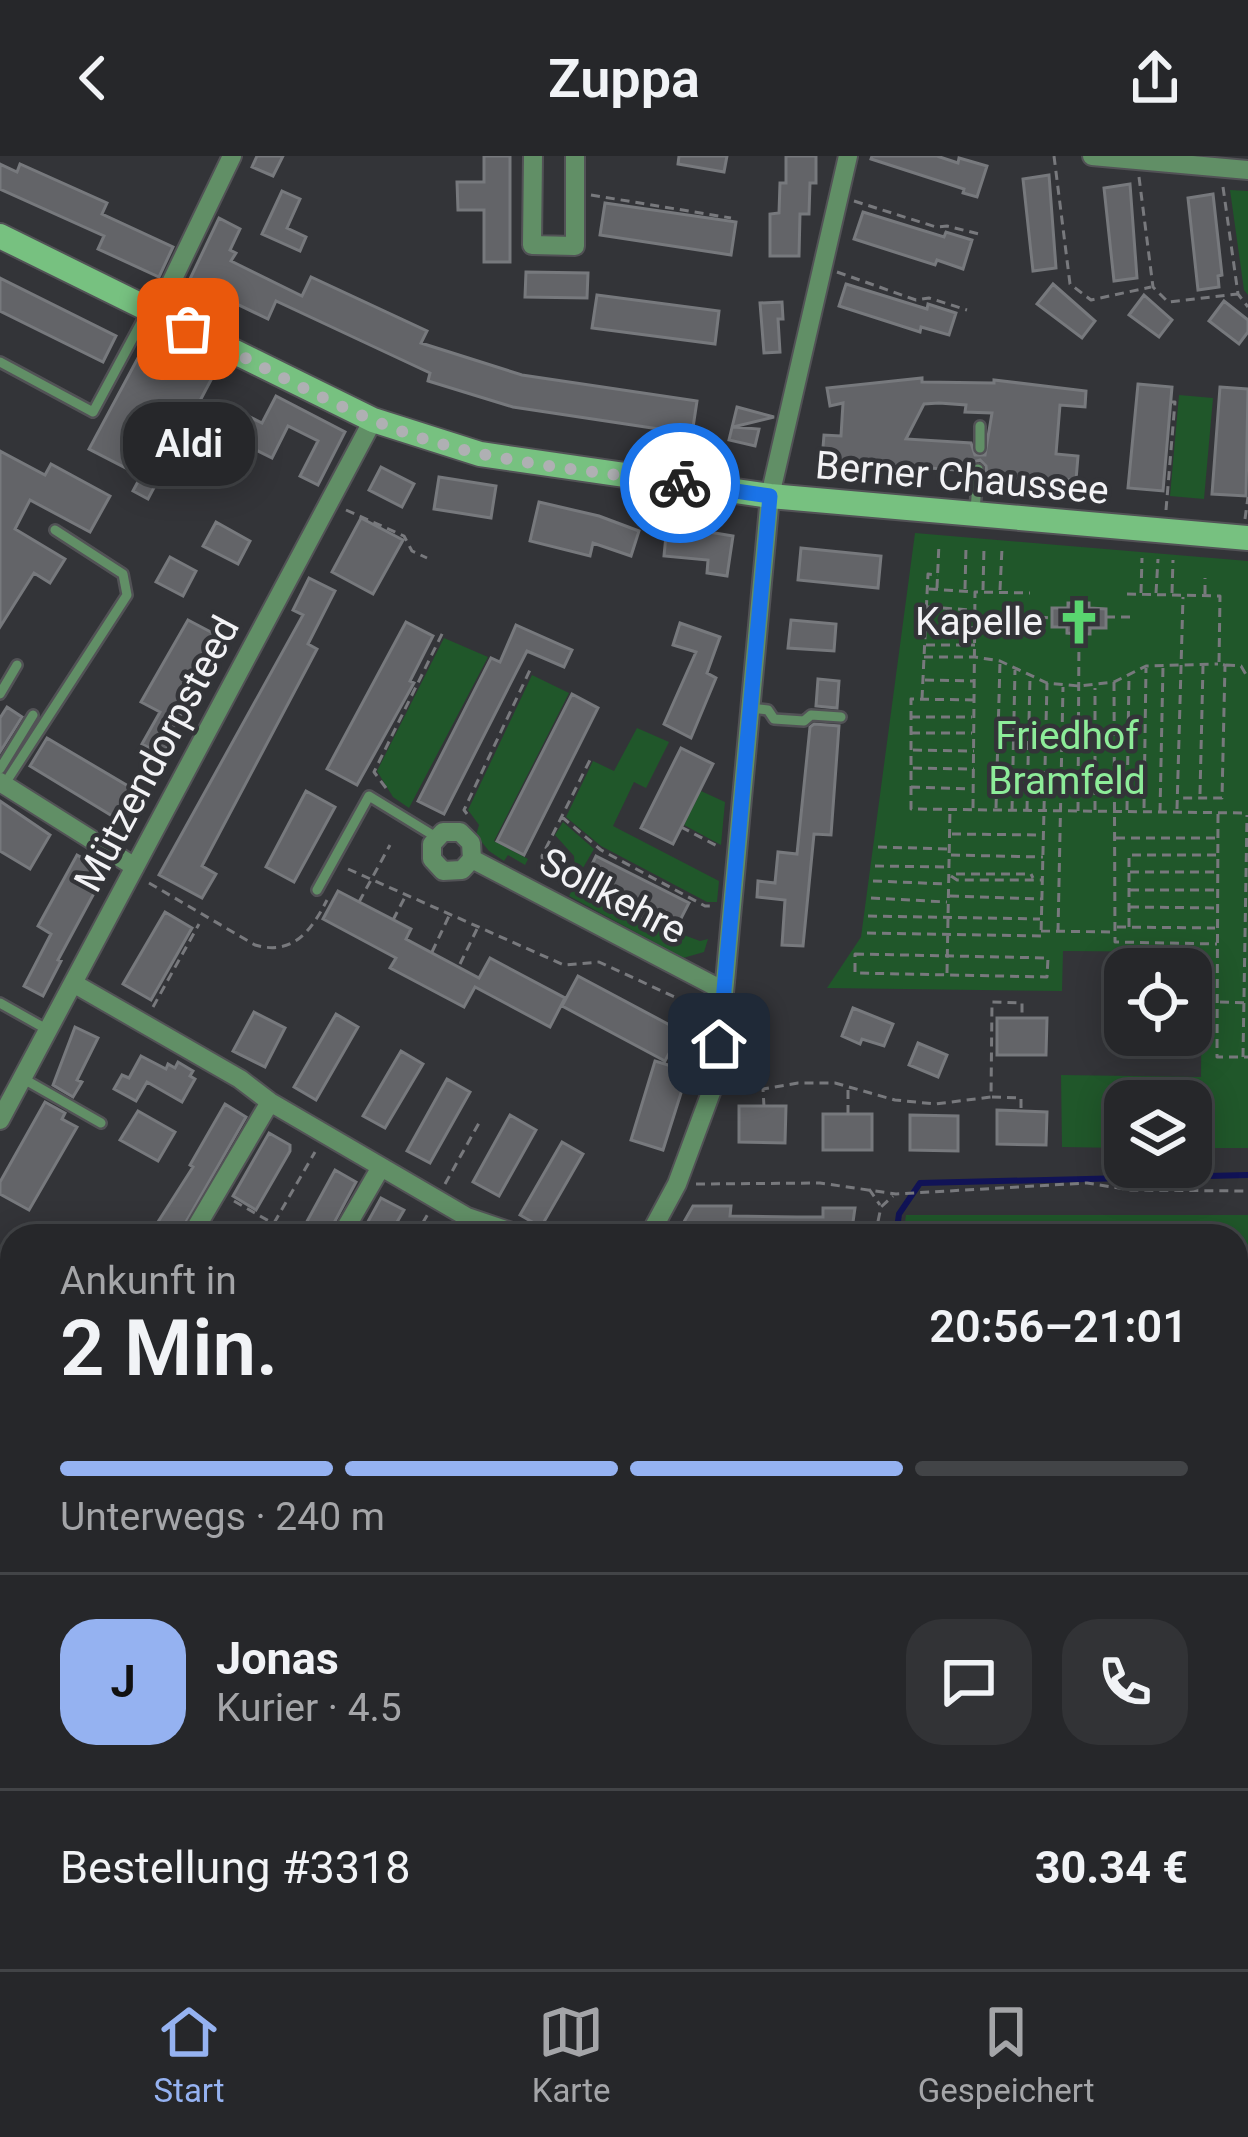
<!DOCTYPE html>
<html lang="de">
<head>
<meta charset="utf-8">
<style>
	:root { --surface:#26272a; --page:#323336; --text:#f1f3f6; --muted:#a4a5a8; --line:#424447; --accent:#95b2f1 }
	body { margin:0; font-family:Roboto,sans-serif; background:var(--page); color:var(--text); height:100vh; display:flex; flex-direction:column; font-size:45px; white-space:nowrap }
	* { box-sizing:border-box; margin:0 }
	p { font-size:39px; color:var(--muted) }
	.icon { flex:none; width:66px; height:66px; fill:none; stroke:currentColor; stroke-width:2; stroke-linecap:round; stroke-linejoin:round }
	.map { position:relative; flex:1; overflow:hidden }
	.drawer { position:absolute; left:0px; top:1068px; width:1248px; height:747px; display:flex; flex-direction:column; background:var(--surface); border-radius:36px 36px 0 0; box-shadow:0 6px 30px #0003,0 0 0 3px var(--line) }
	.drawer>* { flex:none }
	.controls { position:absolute; left:1104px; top:792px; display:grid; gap:24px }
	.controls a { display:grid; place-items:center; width:108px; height:108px; border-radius:24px; background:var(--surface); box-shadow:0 6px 30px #0003,0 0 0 3px var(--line); font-size:60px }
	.pin { position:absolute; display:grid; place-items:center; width:102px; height:102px; color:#fff; margin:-51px; border-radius:24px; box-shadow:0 6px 18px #0006 }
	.courier { position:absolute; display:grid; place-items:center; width:120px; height:120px; margin:-60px; border:9px solid #1a73e8; border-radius:50%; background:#fff; color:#222; box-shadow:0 3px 15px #0007 }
	.bubble { position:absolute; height:84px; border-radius:36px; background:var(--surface); box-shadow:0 6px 30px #0003,0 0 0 3px var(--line); font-size:39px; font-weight:600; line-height:84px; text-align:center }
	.overview em { font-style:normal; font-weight:600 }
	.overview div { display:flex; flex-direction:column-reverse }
	.overview { display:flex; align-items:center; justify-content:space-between; height:204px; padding:0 60px }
	h1 { font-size:78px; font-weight:600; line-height:90px }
	.bar { display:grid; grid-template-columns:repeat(4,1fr); gap:18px 12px; align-content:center; height:144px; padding:0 60px }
	.bar i { height:15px; border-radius:9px; background:var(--line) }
	.bar .selected { background:var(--accent) }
	.bar p { grid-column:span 4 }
	.line { display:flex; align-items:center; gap:30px; padding:0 60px; border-top:3px solid var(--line) }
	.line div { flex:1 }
	.round { display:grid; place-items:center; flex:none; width:126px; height:126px; border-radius:36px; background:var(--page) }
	header { display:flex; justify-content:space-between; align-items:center; height:156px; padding:0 60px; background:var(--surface); font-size:54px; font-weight:600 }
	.tab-bar { display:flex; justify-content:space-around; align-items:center; height:168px; border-top:3px solid var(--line); background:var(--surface); font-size:33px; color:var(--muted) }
	.tab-bar a { display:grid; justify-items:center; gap:6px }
	.tab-bar .selected { color:var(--accent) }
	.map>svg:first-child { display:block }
	.built { fill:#3c3f48 }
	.green { fill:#20572a }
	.water { fill:#111356 }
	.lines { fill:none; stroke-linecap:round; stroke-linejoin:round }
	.stream { stroke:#111356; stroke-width:6 }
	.building { fill:#636468; stroke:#77797d; stroke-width:3; fill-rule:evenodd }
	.lane-casing { stroke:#525256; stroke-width:14 }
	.street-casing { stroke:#525256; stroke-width:22 }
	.secondary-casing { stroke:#525256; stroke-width:28 }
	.path { stroke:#78797d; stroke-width:3; stroke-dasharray:9 6; stroke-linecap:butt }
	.lane { stroke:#618f66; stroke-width:9 }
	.street { stroke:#618f66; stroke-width:18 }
	.secondary { stroke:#77c180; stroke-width:24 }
	.done { stroke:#afb0b3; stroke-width:12; stroke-dasharray:0 21.6 }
	.route { stroke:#1a73e8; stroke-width:15 }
	.labels { text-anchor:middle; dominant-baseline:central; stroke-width:9; stroke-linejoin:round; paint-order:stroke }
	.street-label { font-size:39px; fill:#f2f2f5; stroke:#333438 }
	.poi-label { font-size:39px; fill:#f2f2f5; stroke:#333438; text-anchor:end }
	.park-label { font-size:39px; fill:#8dec99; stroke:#333438 }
</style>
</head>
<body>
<header><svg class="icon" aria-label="back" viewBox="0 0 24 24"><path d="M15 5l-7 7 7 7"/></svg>Zuppa<svg class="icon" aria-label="share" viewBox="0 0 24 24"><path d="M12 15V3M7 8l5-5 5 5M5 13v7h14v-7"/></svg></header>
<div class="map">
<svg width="1248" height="1813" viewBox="0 0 1248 1813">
	<rect width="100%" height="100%" fill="#333438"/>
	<path class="built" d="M12 1466V1803H293L286 1813H0V1484Z"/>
	<path class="green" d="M1230 34 1248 35V139L1244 134Z
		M1179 239 1213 242 1204 343 1170 340Z
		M915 377 1248 405V992H1191V945H1125V992L1062 991 1061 919 1201 921 1202 796 1063 795 1062 835 827 832 861 781Z
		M444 482 488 501 409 652 393 641 377 615Z
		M532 519 569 537 494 685 528 703 525 709 508 699 504 705 489 695 476 679 479 669 468 654Z
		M637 572 669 586 646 632 634 626 613 670 719 725 717 746H707L601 690 566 661 593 605 614 615Z
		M701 635 725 646 721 689 684 669Z
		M563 666 594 693 576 724 574 700 555 679Z
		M575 729 677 784 681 778 700 785 708 783 704 796 683 802 569 740Z
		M906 1059H1248V1700H1236V1080H903Z
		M12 1485V1534L7 1542 0 1537V1503Z
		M0 1688 12 1695V1751L0 1744Z
		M293 1803H425L426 1813H286Z
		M874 1803H1064V1813H874Z"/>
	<path class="water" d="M1236 1089H1248V1466L1236 1463Z"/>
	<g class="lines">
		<path class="stream" d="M896 1080 899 1058 920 1027 1248 1019"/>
	</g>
	<path class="building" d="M257 0H283L273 20 252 11Z
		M484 0H510V106H484V54H458L457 26H484Z
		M679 0H727L724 16 678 8Z
		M786 0H816V27H810L809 58H800L799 100H770V58L779 57 780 27H786Z
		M872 0H937L958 7 959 2 987 10 977 41 963 37 964 33 871 3Z
		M0 8 17 16 20 8 107 47 102 58 173 91 159 121 98 93 104 80 0 33Z
		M1049 19 1056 112 1033 115 1023 23Z
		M1130 28 1137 122 1114 125 1104 32Z
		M282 35 300 43 287 72 306 81 300 95 262 78Z
		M1213 38 1222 119 1218 120 1219 131 1198 134 1188 42Z
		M605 47 736 66 731 99 600 79Z
		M863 56 944 81 946 76 972 84 963 113 937 104 935 109 854 83Z
		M219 62 240 73 230 94 236 97 231 105 302 140 311 121 427 175 421 187 522 219 697 245 692 278 513 251 428 225 430 217 276 145 268 163 189 125Z
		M526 116 588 117 587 142 525 141Z
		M0 122 116 180 103 206 0 155Z
		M846 128 927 153 928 148 956 157 949 179 921 171 920 176 839 150Z
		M1053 128 1095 165 1082 182 1037 148Z
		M597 139 719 155 715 188 592 172Z
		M1144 139 1172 164 1159 181 1129 159Z
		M1224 145 1248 164V176L1239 188 1209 165Z
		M782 146 783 163H778L780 196 764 197 760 147Z
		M146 187 212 222 148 343 133 335 141 320 89 293Z
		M922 222V226L994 227V224L1086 235 1085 251 1060 249 1056 298 1078 300 1076 324 987 321 986 310 980 304 971 307 969 315 822 304 824 279 841 280 843 247 830 250 827 232ZM939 247 966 249 965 256 992 257 985 299H975L971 287 906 283 924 248Z
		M1138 228 1172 231 1163 335 1128 332Z
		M1220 231 1248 233 1246 340 1212 338Z
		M276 240 345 276 318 329 300 320 318 285 288 270 272 302 234 283 246 259 262 267Z
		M737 251 774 261 733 271 759 273 755 290 729 284Z
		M0 295 45 319 51 308 110 340 90 376 30 344 15 373 65 403 50 427 34 417 0 471Z
		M381 311 414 328 402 351 369 334Z
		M439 321 496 330 491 362 434 353Z
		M539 346 599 360 639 375 631 400 593 387 590 400 530 385Z
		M361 362 403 384 373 438 332 416Z
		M216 366 250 385 238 408 203 390Z
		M667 369 733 380 727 420 707 417 708 404 664 400Z
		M801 392 881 400 878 432 798 424Z
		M170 401 196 415 183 440 156 426Z
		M309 422 335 435 308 488 317 493 202 710 216 718 202 742 159 719 303 459 293 454Z
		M1068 447H1089V452L1106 453V472H1090V478H1079L1067 477V471H1052V452H1068Z
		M188 464 226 484 170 577 174 579 163 599 142 588 160 556 141 546Z
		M791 464 836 468 834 495 788 492Z
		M406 466 433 480 410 525 414 527 357 629 327 613Z
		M680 467 720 481 707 517 716 522 691 582 664 568 696 496 673 489Z
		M516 469 572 494 564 511 527 495 444 658 418 645 491 502 500 506Z
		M818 523 839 525 837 552 816 550Z
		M572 538 598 552 524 699 497 685Z
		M7 551 22 561 0 596V562Z
		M814 568 839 570 831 679 814 678 803 790 782 789 785 744 757 741 758 725 775 727 778 696 797 698 810 571Z
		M47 582 140 637 122 666 30 610Z
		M681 592 713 608 673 688 641 672Z
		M306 635 335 651 294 726 266 711Z
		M0 645 50 679 30 713 0 695Z
		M77 699 106 715 58 804 61 805 43 840 24 830 51 778 38 770Z
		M596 700 689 747 673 778 581 731Z
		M338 735 411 773 406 783 479 822 490 802 565 842 550 871 475 831 464 851 390 812 396 802 323 763Z
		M165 756 192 772 151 844 123 828Z
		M578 820 681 875 665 905 562 850Z
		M853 852 893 868 884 890 862 883 860 888 842 880Z
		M254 856 285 872 265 911 233 895Z
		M336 858 358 871 316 944 294 931Z
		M997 862H1047L1046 899H997Z
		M75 871 98 882 77 924 82 926 73 941 53 929Z
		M918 887 947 899 938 921 909 909Z
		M401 895 423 908 385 972 363 960Z
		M141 900 166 913 168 908 175 912 178 906 193 915 190 920 195 923 182 946 147 926 136 945 114 933 122 919 129 922Z
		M655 905 688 915 663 994 631 984Z
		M447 923 470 936 430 1007 407 995Z
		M45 946 65 957 62 963 77 971 29 1054 0 1038V1026Z
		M225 948 246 961 178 1080H149L193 1011 190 1009Z
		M739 950H786L785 987 739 986Z
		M997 954 1047 956 1046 989 997 988Z
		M138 955 175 976 158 1005 120 984Z
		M823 958H872V994H823Z
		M510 959 536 974 499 1040 473 1026Z
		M910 959 958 960V995L910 994Z
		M269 977 290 989V995L256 1054 233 1040Z
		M562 986 583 998 541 1071 520 1059Z
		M335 1014 356 1026 327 1080H299Z
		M381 1042 404 1054 389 1080H360Z
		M693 1050H731L730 1060 797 1061H823V1052H855L851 1080H676Z"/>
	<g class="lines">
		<g class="lane-casing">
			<path id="lane" d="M0 206 93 256 148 154
				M980 292V270
				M975 355 978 313
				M0 538 17 509
				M750 552 768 554 774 563 804 565 811 559 841 561
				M0 613 33 559
				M4 629 127 439 123 418 55 374
				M317 734 369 640 436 681
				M0 847 48 874
				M22 922 101 967
				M867 1803 868 1813
				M746 1813V1803"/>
		</g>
		<g class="street-casing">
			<path id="street" d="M533 0 532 89 575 90V0
				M1092 0 1248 14
				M156 158 232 0
				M0 626 135 711
				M472 703 462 714 443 715 432 703V688L443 676H460L471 687 472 703 724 835
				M73 827 240 923 270 946 467 1061 523 1080
				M0 964 373 264
				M191 1080 270 946
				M341 1080 381 1011
				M649 1080 677 1028 716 923 770 340 848 0
				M0 1134 12 1141
				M457 1813V1803"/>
		</g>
		<g class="secondary-casing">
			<path id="secondary" d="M0 80 373 264 480 298 770 340 1248 382"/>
		</g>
		<path class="path" d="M1054 0 1070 128 1091 144 1151 131
			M1139 21 1153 131 1168 146 1238 138
			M1223 31 1238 138 1248 151
			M591 39 731 62
			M854 45 936 71 947 70 979 78
			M837 116 916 144 929 142 967 154
			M1247 314H1248
			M346 354 404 380 412 395 427 402
			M1166 354 1175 246H1171
			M1245 363 1248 341
			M937 432 939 387
			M929 433 974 436
			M965 433 966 391
			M983 434 984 391
			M1000 434 1002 392
			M1141 437 1142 402
			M1156 437 1158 403
			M1172 437 1173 404
			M1127 438 1220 440 1219 508 1225 509 1222 642H1178
			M1205 438V422
			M928 451 972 454
			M1024 460 1052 462
			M1106 461H1133
			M993 467 1001 469 998 477 990 475Z
			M926 470 990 472
			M926 489H975
			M924 501H975L1000 505 1047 527 1079 530 1114 526 1146 510 1218 508
			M1226 509 1241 510 1248 522
			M925 524 974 525
			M1114 526 1115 786 1217 788
			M922 543 928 418 938 419
			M974 544 911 543V653L1248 657
			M911 561H972
			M911 577H972
			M913 594 974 595
			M913 612 974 613
			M911 631 971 633
			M386 632 374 616 443 476
			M1200 638 1203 510
			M973 652 975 436 1030 437
			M996 652 1000 506
			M1144 652 1146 512
			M1177 653 1183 441
			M1012 654 1015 514
			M1027 654 1030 521
			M1095 654V532
			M1127 654 1129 520
			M1078 655 1079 478
			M1160 656 1163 510
			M467 658 464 654 530 514
			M1218 658 1217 901H1248
			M562 661 601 694 705 750H713
			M681 671 719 691
			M952 678 1044 679
			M1116 682H1215
			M878 691 948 693
			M951 699 1043 701
			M875 710 947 711
			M348 713 564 809 599 806 703 854
			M1130 716H1217
			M956 718H1031L1033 722
			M951 720 957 724H1043
			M544 722 542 700 591 602
			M873 725 947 728
			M149 727 255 789C293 800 311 775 327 744
			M1130 734H1217
			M950 740 1042 743
			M871 742 947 746
			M359 746 390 689
			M1130 751 1217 752
			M868 760 1040 763
			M393 764 405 741
			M1117 771 1215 772
			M1129 771V699H1216
			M1041 775 1113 776
			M1058 776 1063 531
			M867 777 1041 780 1047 527
			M432 796 449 760
			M855 798 1048 802 1047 821 855 817Z
			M460 808 477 773
			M947 817 950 653
			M1220 846 1248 847
			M153 851 199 768
			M1243 901 1247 659
			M992 941 1021 942V955
			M764 951 763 933 798 927H835L895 944 935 948 991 941 992 846 1022 847V862
			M848 958V931
			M445 1028 479 967
			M696 1028 820 1027 896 1038 1087 1027 1131 1034 1248 1035
			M869 1033 880 1049
			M234 1045 295 1080
			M274 1067 315 996
			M415 1080 428 1058
			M875 1080 881 1051 893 1040
			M0 1616 12 1624
			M0 1667 12 1648
			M0 1670 12 1677
			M0 1773 12 1780
			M50 1803 61 1809
			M60 1813 65 1803"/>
		<use href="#lane" class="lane"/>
		<use href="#street" class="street"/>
		<use href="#secondary" class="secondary"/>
	</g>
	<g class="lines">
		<path class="done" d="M188 173C262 209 337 254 415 280 500 308 592 315 680 327"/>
		<path class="route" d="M680 327 770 340 719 888"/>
	</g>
	<defs>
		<g id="church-bare" transform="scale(3.6)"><path d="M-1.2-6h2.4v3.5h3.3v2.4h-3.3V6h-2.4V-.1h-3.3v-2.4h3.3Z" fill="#59d56f" stroke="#333438" stroke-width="2.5" paint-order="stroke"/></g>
	</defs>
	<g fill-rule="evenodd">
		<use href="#church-bare" x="1079" y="466"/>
	</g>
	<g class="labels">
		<g class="street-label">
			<text transform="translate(962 322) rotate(5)">Berner Chaussee</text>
			<text transform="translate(157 598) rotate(-62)">Mützendorpsteed</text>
			<text transform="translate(613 740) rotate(28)">Sollkehre</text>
		</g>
		<g class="poi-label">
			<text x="1043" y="466">Kapelle</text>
		</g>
		<g class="park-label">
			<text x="1067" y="580">Friedhof<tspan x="1067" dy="45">Bramfeld</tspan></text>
		</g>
	</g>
</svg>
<div class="controls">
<a><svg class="icon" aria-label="locate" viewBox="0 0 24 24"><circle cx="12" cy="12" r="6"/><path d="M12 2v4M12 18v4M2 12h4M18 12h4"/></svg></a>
<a><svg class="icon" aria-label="layers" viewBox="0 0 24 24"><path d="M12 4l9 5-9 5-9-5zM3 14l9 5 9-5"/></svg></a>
</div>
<div class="pin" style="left:188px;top:173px;background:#ea580c"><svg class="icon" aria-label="bag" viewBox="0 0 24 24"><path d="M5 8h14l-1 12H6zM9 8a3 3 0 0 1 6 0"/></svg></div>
<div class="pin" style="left:719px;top:888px;background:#1f2937"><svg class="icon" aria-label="home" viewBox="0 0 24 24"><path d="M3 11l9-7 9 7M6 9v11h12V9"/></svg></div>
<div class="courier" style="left:680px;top:327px"><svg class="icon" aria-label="bike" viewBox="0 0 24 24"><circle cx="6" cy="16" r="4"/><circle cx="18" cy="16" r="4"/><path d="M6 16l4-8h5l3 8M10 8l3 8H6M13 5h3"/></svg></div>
<div class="bubble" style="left:123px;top:246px;width:132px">Aldi</div>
<section class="drawer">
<div class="overview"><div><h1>2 Min.</h1><p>Ankunft in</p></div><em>20:56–21:01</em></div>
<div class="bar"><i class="selected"></i><i class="selected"></i><i class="selected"></i><i></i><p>Unterwegs · 240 m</p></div>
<div class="line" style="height:216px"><b class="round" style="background:var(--accent);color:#111">J</b><div><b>Jonas</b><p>Kurier · 4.5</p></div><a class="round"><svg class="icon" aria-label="chat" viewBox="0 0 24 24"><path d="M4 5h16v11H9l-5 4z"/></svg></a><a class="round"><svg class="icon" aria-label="phone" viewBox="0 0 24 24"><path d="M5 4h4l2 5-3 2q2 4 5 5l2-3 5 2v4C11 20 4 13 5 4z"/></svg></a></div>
<div class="line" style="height:156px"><div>Bestellung #3318</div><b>30.34 €</b></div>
</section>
</div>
<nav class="tab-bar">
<a class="selected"><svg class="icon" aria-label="home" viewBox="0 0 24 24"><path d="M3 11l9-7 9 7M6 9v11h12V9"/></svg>Start</a>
<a><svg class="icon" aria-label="map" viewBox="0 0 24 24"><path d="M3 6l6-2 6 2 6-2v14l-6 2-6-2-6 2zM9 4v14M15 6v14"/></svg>Karte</a>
<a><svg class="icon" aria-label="saved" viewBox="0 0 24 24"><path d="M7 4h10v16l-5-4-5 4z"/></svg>Gespeichert</a>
</nav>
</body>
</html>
